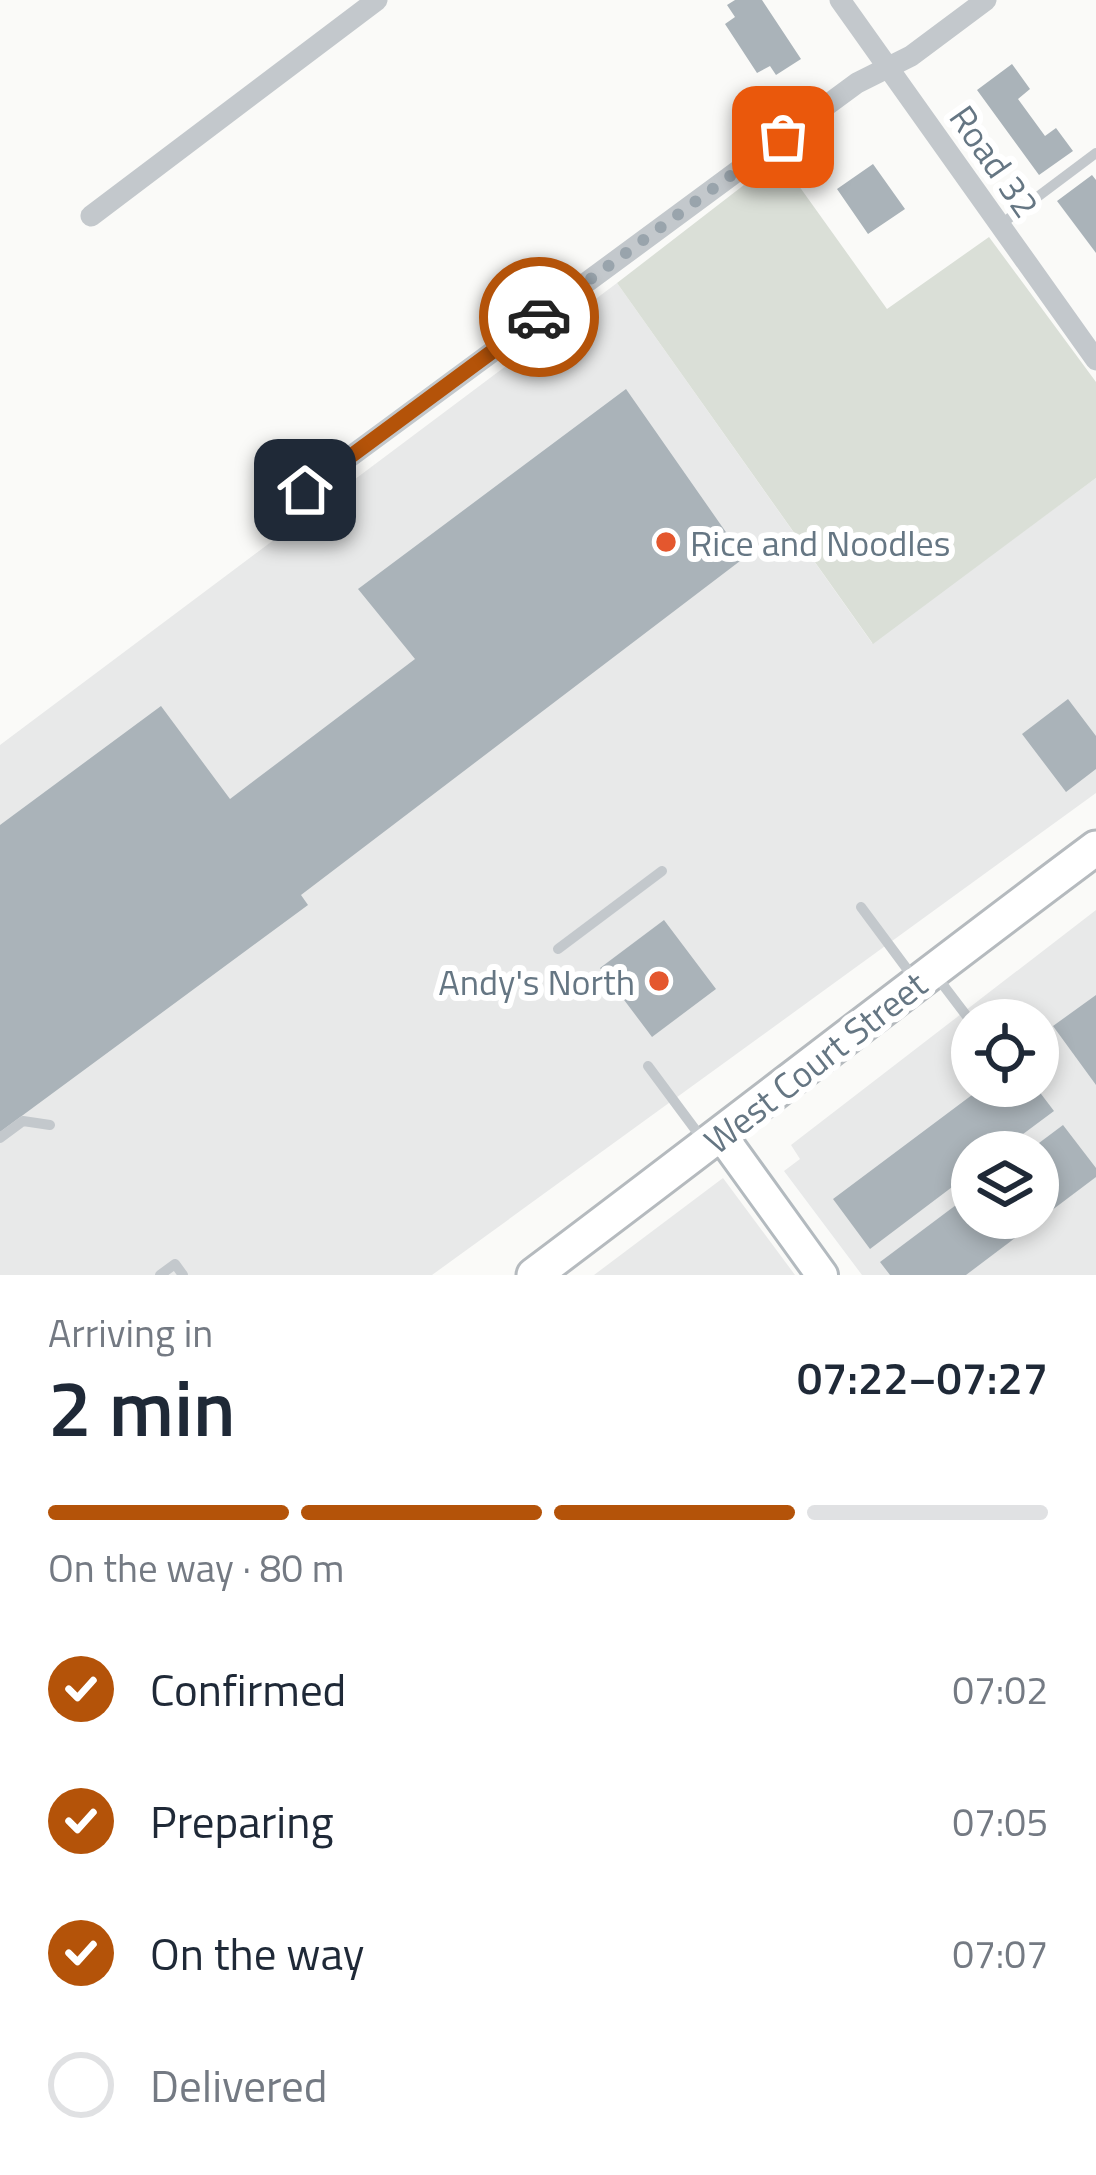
<!DOCTYPE html>
<html lang="en">
<head>
<meta charset="utf-8">
<style>
	:root { --surface:#fff; --page:#f2f2f3; --text:#1f2937; --muted:#747a83; --line:#e0e1e3; --accent:#b45309 }
	body { margin:0; font-family:"Titillium Web",sans-serif; background:var(--page); color:var(--text); height:100vh; display:flex; flex-direction:column; font-size:45px; white-space:nowrap }
	* { box-sizing:border-box; margin:0 }
	p { font-size:39px; color:var(--muted) }
	.icon { flex:none; width:66px; height:66px; fill:none; stroke:currentColor; stroke-width:2; stroke-linecap:round; stroke-linejoin:round }
	.map { position:relative; height:1275px; overflow:hidden }
	.details { display:flex; flex-direction:column; background:var(--surface); flex:1 }
	.details>* { flex:none }
	.buttons { position:absolute; left:951px; top:999px; display:grid; gap:24px }
	.buttons a { display:grid; place-items:center; width:108px; height:108px; border-radius:50%; background:var(--surface); box-shadow:0 6px 18px #0003; font-size:60px }
	.pin { position:absolute; display:grid; place-items:center; width:102px; height:102px; color:#fff; margin:-51px; border-radius:24px; box-shadow:0 6px 18px #0006 }
	.courier { position:absolute; display:grid; place-items:center; width:120px; height:120px; margin:-60px; border:9px solid #b45309; border-radius:50%; background:#fff; color:#222; box-shadow:0 3px 15px #0007 }
	.overview em { font-style:normal; font-weight:600 }
	.overview div { display:flex; flex-direction:column-reverse }
	.overview { display:flex; align-items:center; justify-content:space-between; height:204px; padding:0 48px }
	h1 { font-size:78px; font-weight:600; line-height:90px }
	.bar { display:grid; grid-template-columns:repeat(4,1fr); gap:18px 12px; align-content:center; height:144px; padding:0 48px }
	.bar i { height:15px; border-radius:9px; background:var(--line) }
	.bar .selected { background:var(--accent) }
	.bar p { grid-column:span 4 }
	ol { padding:0 48px; list-style:none }
	li { display:flex; align-items:center; gap:36px; height:132px }
	li p { margin-inline-start:auto }
	li .icon { padding:12px; border-radius:50%; background:var(--accent); color:#fff; stroke-width:4 }
	li:last-child { color:var(--muted) }
	li i { width:66px; height:66px; border:6px solid var(--line); border-radius:50% }
	.map>svg:first-child { display:block }
	.built { fill:#e8e9e9; fill-rule:evenodd }
	.green { fill:#dadfd7 }
	.building { fill:#aab3b9 }
	.lines { fill:none; stroke-linecap:round; stroke-linejoin:round }
	.secondary-casing { stroke:#b3babf; stroke-width:36 }
	.primary-casing { stroke:#b5babe; stroke-width:39 }
	.lane { stroke:#c3c8cc; stroke-width:10 }
	.street { stroke:#c3c8cc; stroke-width:21 }
	.secondary { stroke:#fff; stroke-width:30 }
	.primary { stroke:#fff; stroke-width:33 }
	.done { stroke:#99a4ac; stroke-width:12; stroke-dasharray:0 21.6 }
	.route { stroke:#b45309; stroke-width:15 }
	.poi-dot { fill:#e4572e; stroke:#fff; stroke-width:4.5 }
	.labels { text-anchor:middle; dominant-baseline:central; stroke-width:12; stroke-linejoin:round; paint-order:stroke }
	.street-label { font-size:36px; fill:#657683; stroke:#fff }
	.poi-label { font-size:36px; fill:#657683; stroke:#fff; text-anchor:start }
</style>
</head>
<body>
<div class="map">
<svg width="1096" height="1275" viewBox="0 0 1096 1275">
	<rect width="100%" height="100%" fill="#fafaf8"/>
	<path class="built" d="M617 283 872 643 1096 478V793L432 1275H0V745Z
		M1096 910V1275H862L784 1171 800 1159 791 1145ZM972 1020H1038V1086H972ZM972 1152H1038V1218H972Z
		M723 1178 795 1275H594Z"/>
	<path class="green" d="M779 158 887 309 989 237 1096 382V478L873 644 617 283Z"/>
	<path class="building" d="M735 0H762L801 59 776 75 770 66 757 73 725 24 735 17 727 5Z
		M1012 64 1030 89 1018 99 1045 136 1056 128 1073 151 1039 175 977 90Z
		M873 164 905 209 868 234 837 189Z
		M1092 175 1096 180V253L1057 201Z
		M626 389 744 558 301 895 308 905 0 1132V825L161 706 230 799 415 659 358 589Z
		M1068 699 1096 736V769L1066 792 1022 734Z
		M664 920 716 989 652 1037 600 968Z
		M1096 995V1085L1053 1026Z
		M984 1086H1035L1054 1111 999 1152H972V1172L870 1249 833 1199Z
		M1063 1125 1096 1168V1177L966 1275H890L880 1262 972 1193V1218H1038V1152H1027Z"/>
	<g class="lines">
		<g class="secondary-casing">
			<path id="secondary" d="M721 1135 822 1275"/>
		</g>
		<g class="primary-casing">
			<path id="primary" d="M534 1275C722 1134 907 989 1096 848"/>
		</g>
		<path class="lane" d="M1000 225 1096 153
			M861 907 913 977
			M558 949 662 871
			M934 973 972 1023
			M648 1066 703 1140
			M0 1138 23 1121 50 1125
			M160 1275 175 1264 183 1275"/>
		<path class="street" d="M840 0 1096 360
			M91 216 377 0
			M305 490 857 83 911 56 986 0"/>
		<use href="#secondary" class="secondary"/>
		<use href="#primary" class="primary"/>
	</g>
	<g class="lines">
		<path class="done" d="M539 317 783 137"/>
		<path class="route" d="M305 490 539 317"/>
	</g>
	<g class="poi-dot">
		<circle cx="666" cy="542" r="12"/>
		<circle cx="659" cy="981" r="12"/>
	</g>
	<g class="labels">
		<g class="street-label">
			<text transform="translate(995 161) rotate(55)">Road 32</text>
			<text transform="translate(815 1062) rotate(-38)">West Court Street</text>
		</g>
		<g class="poi-label">
			<text x="690" y="542">Rice and Noodles</text>
			<text x="635" y="981" text-anchor="end">Andy's North</text>
		</g>
	</g>
</svg>
<div class="buttons">
<a><svg class="icon" aria-label="locate" viewBox="0 0 24 24"><circle cx="12" cy="12" r="6"/><path d="M12 2v4M12 18v4M2 12h4M18 12h4"/></svg></a>
<a><svg class="icon" aria-label="layers" viewBox="0 0 24 24"><path d="M12 4l9 5-9 5-9-5zM3 14l9 5 9-5"/></svg></a>
</div>
<div class="pin" style="left:783px;top:137px;background:#ea580c"><svg class="icon" aria-label="bag" viewBox="0 0 24 24"><path d="M5 8h14l-1 12H6zM9 8a3 3 0 0 1 6 0"/></svg></div>
<div class="pin" style="left:305px;top:490px;background:#1f2937"><svg class="icon" aria-label="home" viewBox="0 0 24 24"><path d="M3 11l9-7 9 7M6 9v11h12V9"/></svg></div>
<div class="courier" style="left:539px;top:317px"><svg class="icon" aria-label="car" viewBox="0 0 24 24"><path d="M5 17H2v-5l4-1 3-4h7l3 4 3 1v5h-3M9 17h6M6 11h13"/><circle cx="7" cy="17" r="2"/><circle cx="17" cy="17" r="2"/></svg></div>
</div>
<section class="details">
<div class="overview"><div><h1>2 min</h1><p>Arriving in</p></div><em>07:22–07:27</em></div>
<div class="bar"><i class="selected"></i><i class="selected"></i><i class="selected"></i><i></i><p>On the way · 80 m</p></div>
<ol>
<li><svg class="icon" aria-label="check" viewBox="0 0 24 24"><path d="M5 12l5 5 9-10"/></svg>Confirmed<p>07:02</p></li>
<li><svg class="icon" aria-label="check" viewBox="0 0 24 24"><path d="M5 12l5 5 9-10"/></svg>Preparing<p>07:05</p></li>
<li><svg class="icon" aria-label="check" viewBox="0 0 24 24"><path d="M5 12l5 5 9-10"/></svg>On the way<p>07:07</p></li>
<li><i></i>Delivered</li>
</ol>
</section>
</body>
</html>
